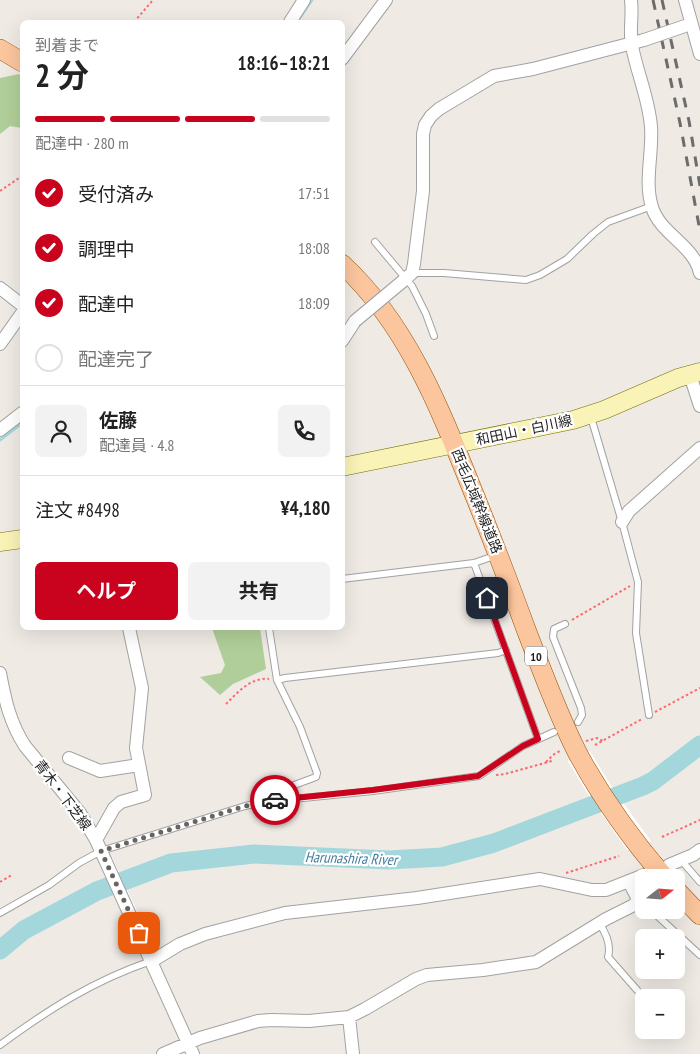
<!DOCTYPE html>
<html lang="ja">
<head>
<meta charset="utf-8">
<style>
	:root { --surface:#fff; --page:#f2f2f2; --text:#222; --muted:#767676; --line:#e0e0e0; --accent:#c9021e }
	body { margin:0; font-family:"PT Sans Narrow","Noto Sans JP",sans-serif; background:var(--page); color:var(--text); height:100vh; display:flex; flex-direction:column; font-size:19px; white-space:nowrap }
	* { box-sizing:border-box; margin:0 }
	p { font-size:16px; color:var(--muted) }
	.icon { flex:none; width:28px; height:28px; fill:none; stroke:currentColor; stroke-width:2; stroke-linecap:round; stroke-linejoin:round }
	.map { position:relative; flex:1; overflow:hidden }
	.drawer { position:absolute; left:20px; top:20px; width:325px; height:610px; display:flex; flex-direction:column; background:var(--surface); border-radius:8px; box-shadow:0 5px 20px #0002 }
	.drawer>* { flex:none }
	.needle { width:32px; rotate:73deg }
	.fabs { position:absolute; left:635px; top:869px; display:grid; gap:10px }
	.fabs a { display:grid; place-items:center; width:50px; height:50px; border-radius:8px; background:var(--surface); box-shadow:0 5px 20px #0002; font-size:25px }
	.pin { position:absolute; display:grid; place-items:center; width:42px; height:42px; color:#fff; margin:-21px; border-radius:10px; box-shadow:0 2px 8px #0006 }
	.courier { position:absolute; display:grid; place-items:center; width:50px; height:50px; margin:-25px; border:4px solid #c9021e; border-radius:50%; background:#fff; color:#222; box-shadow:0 1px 6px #0007 }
	.summary em { font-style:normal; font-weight:700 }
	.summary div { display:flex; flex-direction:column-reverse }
	.summary { display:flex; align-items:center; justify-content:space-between; height:85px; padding:0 15px }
	h1 { font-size:32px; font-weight:700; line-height:38px }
	.bar { display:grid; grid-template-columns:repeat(4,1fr); gap:8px 5px; align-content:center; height:60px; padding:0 15px }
	.bar i { height:6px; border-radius:4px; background:var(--line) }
	.bar .current { background:var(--accent) }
	.bar p { grid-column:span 4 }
	.line { display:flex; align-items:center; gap:12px; padding:0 15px; border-top:1px solid var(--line) }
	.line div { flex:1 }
	.round { display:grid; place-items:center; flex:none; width:52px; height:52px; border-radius:8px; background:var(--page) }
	ol { padding:0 15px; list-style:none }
	li { display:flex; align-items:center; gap:15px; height:55px }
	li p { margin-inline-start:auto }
	li .icon { padding:5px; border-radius:50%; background:var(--accent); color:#fff; stroke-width:4 }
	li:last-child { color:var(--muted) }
	li i { width:28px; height:28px; border:2px solid var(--line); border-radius:50% }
	.cta { display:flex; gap:10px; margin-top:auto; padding:10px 15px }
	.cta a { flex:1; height:58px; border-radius:8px; background:var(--accent); color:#fff; font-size:20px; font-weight:700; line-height:58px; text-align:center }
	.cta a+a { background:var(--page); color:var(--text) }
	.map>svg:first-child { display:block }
	.forest { fill:#b0ce99 }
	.pier { fill:#fff }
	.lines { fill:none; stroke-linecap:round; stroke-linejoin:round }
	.stream { stroke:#a4d7dc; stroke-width:3 }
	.river { stroke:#a4d7dc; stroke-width:19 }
	.lane-casing { stroke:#a2a2a2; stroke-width:8 }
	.street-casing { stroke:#a2a2a2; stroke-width:14 }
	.secondary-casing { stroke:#737006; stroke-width:19 }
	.primary-casing { stroke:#965002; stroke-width:20 }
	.path { stroke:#f86c70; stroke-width:2; stroke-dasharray:2.5 2.5; stroke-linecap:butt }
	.lane { stroke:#fff; stroke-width:6 }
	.street { stroke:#fff; stroke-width:12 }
	.secondary { stroke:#f9f3b8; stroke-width:18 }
	.primary { stroke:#fbc59d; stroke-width:19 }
	.rail { stroke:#6c6c6c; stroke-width:3; stroke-dasharray:10 10; stroke-linecap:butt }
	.street-bridge-casing { stroke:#a2a2a2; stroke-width:14; stroke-linecap:butt }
	.street-bridge { stroke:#fff; stroke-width:12 }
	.done { stroke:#676563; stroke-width:5; stroke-dasharray:0 9 }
	.route { stroke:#c9021e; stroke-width:6 }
	.labels { text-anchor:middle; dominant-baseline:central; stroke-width:4.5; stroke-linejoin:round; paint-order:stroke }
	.shield { fill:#fff; stroke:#626262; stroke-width:1 }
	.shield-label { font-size:12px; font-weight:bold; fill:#1e1e1e }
	.street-label { font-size:14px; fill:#1e1e1e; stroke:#fff }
	.water-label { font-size:15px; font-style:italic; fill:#457d9c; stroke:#fff }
</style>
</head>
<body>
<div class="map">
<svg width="700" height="1054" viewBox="0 0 700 1054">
	<rect width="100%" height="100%" fill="#efeae4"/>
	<path class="forest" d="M19 74 22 78V128L10 126 0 134V78Z
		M212 628H260L266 669 233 684 220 695 200 677 221 673 225 665Z"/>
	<path class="pier" d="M590 751 613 789 651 841 627 850 589 796 568 761Z
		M112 857 154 948 141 954 99 864Z"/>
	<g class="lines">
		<path class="stream" d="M297 22 312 0
			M0 440 22 423"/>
		<path class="river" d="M0 950 24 930 97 891 171 863 254 854 389 860 442 857 494 843 643 786 653 781 700 745"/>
		<g class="lane-casing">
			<path id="lane" d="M375 242 412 286 426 314 434 336
				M412 273H444L526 280 540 275 567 259 593 234 608 222 652 206
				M589 417 593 424 622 522 638 582 636 633 649 715
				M474 563 538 739
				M342 579 474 563 497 555
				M565 624 554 629 553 637 581 708 582 715 578 722
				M269 628 277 680 285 678 498 653 506 650
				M266 802 267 795 316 777 317 773 300 727 277 680
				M681 860 700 882
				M651 910 700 955
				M0 913 49 885 79 863 101 851 245 806 263 802 373 791 479 776 523 746 554 732
				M599 923C606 933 611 946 608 957L637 990
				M0 1045C49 1009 93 981 151 961"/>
		</g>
		<g class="street-casing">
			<path id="street" d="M631 0C633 15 629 31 632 46 637 73 649 99 651 127 653 153 644 182 652 207 660 234 694 245 700 273
				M685 0 700 54
				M290 22 304 0
				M342 59 386 0
				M403 281 412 273 414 264 423 191V134L425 125 431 116 439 109 494 76 533 69 644 40
				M0 288 22 305
				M342 341 355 321
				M0 344 22 313
				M690 375 700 406
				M0 430 22 413
				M622 522 629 511 700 448
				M0 673C5 700 10 723 25 746L80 813 96 840 193 1054
				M69 758 100 771 139 765
				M96 840 114 808 121 802 145 795 136 748 142 688 129 628
				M669 865 693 855 700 850
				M152 961 180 944 205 934 285 913 417 898 540 879 592 890H606L644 875
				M349 1017 353 1054
				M163 1054 200 1038 258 1021 271 1020 309 1021 349 1017 365 1009 416 979 427 975 483 970 536 962 606 919 634 905 638 899 629 882"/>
		</g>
		<g class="secondary-casing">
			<path id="secondary" d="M342 467 573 420 604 410 678 378 700 372
				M0 542 22 539"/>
		</g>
		<g class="primary-casing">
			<path id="primary" d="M0 49 22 62
				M342 264C406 323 439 406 470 484 490 533 509 583 527 632 543 673 558 715 578 754 602 798 632 840 665 878
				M676 890 700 915"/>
		</g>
		<path class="path" d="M134 22 153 0
			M0 191 22 176
			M572 620 630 586
			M226 704C238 692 251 677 269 679
			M655 712 700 688
			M586 741 597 738 603 741
			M595 745 642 719
			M546 762 553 755 560 751
			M496 775 505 774 552 761
			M662 837 700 820
			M566 873 619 856
			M0 882 12 875"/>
		<use href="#lane" class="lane"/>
		<use href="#street" class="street"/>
		<use href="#secondary" class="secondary"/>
		<use href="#primary" class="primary"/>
		<path class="rail" d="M653 0 680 123 700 231
			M662 0 689 121 700 186"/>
		<g class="street-bridge-casing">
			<path id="street-bridge" d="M644 40 685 26
				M355 321 403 281"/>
		</g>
		<use href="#street-bridge" class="street-bridge"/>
	</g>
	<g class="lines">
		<path class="done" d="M139 933 101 851 245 806 275 800"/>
		<path class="route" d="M275 800 373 790 478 776 523 746 538 739 487 598"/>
	</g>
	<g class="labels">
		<rect class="shield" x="525" y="646.5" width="22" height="19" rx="4"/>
		<g class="shield-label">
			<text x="536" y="656">10</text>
		</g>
		<g class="street-label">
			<text transform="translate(524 430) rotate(-12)">和田山・白川線</text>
			<text transform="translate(477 501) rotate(68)">西毛広域幹線道路</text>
			<text transform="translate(63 795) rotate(53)">青木・下芝線</text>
		</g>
		<g class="water-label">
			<text transform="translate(351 858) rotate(2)">Harunashira River</text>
		</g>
	</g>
</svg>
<div class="fabs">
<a><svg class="needle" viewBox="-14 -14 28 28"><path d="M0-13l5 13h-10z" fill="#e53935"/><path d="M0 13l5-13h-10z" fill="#767676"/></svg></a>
<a>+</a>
<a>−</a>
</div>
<div class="pin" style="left:139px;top:933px;background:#ea580c"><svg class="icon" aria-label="bag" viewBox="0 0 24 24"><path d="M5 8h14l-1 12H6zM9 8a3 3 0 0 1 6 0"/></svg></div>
<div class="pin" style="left:487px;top:598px;background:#1f2937"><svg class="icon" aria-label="home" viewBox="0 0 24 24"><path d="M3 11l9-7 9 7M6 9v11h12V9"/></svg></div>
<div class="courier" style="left:275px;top:800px"><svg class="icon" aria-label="car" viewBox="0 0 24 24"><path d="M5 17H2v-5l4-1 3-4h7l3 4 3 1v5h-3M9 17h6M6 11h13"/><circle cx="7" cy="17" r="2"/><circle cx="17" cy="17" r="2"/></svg></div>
<section class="drawer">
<div class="summary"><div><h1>2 分</h1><p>到着まで</p></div><em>18:16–18:21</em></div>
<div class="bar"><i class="current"></i><i class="current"></i><i class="current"></i><i></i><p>配達中 · 280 m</p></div>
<ol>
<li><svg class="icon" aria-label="check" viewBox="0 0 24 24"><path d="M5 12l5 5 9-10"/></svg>受付済み<p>17:51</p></li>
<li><svg class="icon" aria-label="check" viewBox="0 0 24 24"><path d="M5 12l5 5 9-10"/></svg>調理中<p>18:08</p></li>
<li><svg class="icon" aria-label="check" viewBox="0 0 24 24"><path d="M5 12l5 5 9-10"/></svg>配達中<p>18:09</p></li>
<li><i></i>配達完了</li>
</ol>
<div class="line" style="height:90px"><a class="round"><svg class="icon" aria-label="person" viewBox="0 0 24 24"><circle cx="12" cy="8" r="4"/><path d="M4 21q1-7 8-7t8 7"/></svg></a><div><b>佐藤</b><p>配達員 · 4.8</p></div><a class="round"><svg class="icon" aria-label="phone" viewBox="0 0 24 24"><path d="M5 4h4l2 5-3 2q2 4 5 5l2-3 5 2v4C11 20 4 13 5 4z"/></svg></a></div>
<div class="line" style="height:65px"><div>注文 #8498</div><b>¥4,180</b></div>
<div class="cta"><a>ヘルプ</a><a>共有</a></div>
</section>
</div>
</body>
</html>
